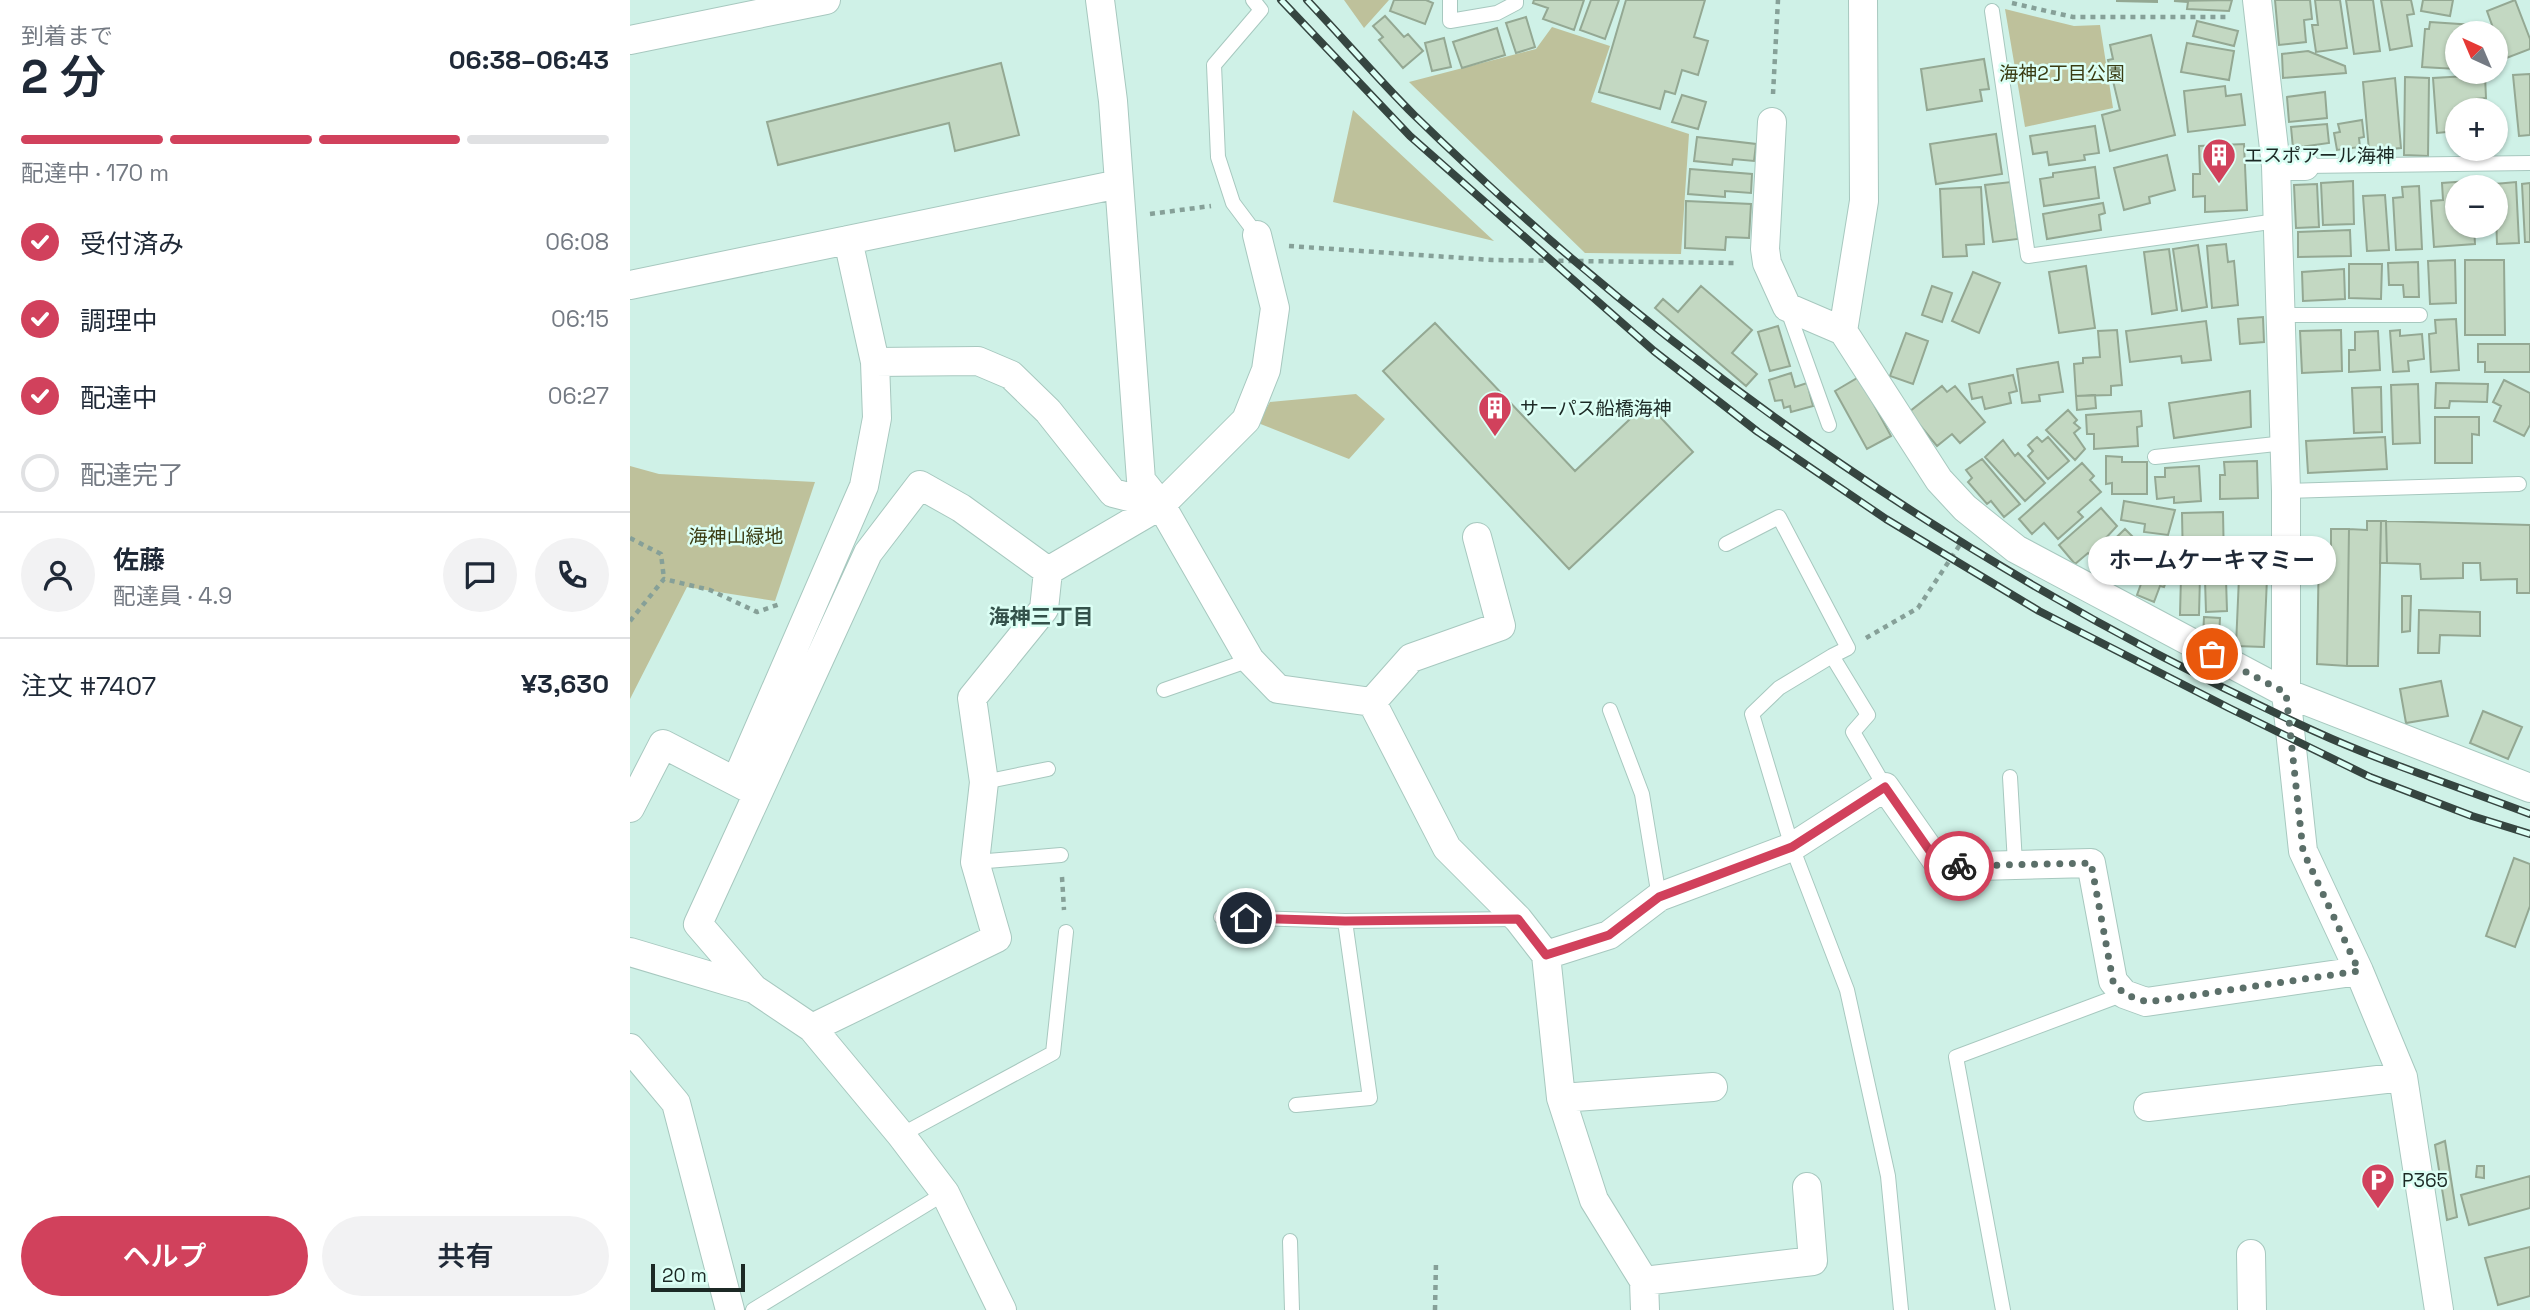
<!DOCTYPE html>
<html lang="ja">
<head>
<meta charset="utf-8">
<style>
	:root { --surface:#fff; --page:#f2f2f3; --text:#1f2937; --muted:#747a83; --line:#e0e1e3; --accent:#d1415c }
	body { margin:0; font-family:"Space Grotesk","Noto Sans JP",sans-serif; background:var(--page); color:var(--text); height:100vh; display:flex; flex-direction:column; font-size:26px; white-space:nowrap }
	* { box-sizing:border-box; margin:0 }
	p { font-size:23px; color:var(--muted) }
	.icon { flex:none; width:38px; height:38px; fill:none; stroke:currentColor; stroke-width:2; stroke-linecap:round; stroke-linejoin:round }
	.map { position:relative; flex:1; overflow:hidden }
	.drawer { display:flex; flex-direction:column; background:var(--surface); width:630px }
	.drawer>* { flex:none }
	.needle { width:46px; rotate:316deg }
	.tools { position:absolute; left:1815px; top:21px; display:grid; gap:14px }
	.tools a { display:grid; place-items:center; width:63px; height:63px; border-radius:50%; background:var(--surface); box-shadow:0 2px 5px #0004; font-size:35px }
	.scale { position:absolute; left:21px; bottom:18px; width:94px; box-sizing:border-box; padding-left:7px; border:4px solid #1c2925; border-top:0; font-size:19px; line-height:24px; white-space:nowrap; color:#1c2925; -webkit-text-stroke:5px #dcfff5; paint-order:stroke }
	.pin { position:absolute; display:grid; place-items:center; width:60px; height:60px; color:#fff; margin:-30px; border:4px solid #fff; border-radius:50%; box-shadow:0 2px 7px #0007 }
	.courier { position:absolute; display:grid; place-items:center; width:70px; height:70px; margin:-35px; border:5px solid #d1415c; border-radius:50%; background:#fff; color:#222; box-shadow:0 2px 9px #0007 }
	.bubble { position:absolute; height:49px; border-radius:24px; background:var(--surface); box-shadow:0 2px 5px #0004; font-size:23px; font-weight:600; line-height:49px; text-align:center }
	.summary em { font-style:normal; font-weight:600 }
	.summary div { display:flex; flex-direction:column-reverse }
	.summary { display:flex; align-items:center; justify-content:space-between; height:119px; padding:0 21px }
	h1 { font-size:46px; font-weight:600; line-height:52px }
	.bar { display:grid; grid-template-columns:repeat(4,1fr); gap:10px 7px; align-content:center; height:84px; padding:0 21px }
	.bar i { height:9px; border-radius:5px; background:var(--line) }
	.bar .on { background:var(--accent) }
	.bar p { grid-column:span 4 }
	.line { display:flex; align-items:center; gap:18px; padding:0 21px; border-top:2px solid var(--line) }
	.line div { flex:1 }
	.round { display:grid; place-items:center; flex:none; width:74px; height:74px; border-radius:37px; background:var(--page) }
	ol { padding:0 21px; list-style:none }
	li { display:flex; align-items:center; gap:21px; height:77px }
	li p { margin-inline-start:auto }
	li .icon { padding:7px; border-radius:50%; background:var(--accent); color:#fff; stroke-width:4 }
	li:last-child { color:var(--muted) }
	li i { width:38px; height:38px; border:4px solid var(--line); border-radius:50% }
	.cta { display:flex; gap:14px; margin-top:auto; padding:14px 21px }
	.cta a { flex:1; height:80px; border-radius:42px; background:var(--accent); color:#fff; font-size:28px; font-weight:600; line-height:80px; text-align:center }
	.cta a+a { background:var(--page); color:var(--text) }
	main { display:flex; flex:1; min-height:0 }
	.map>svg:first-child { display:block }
	.green { fill:#bec19b }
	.building { fill:#c3d8c2; stroke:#94a893; stroke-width:2 }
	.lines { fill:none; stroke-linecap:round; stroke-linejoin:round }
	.lane-casing { stroke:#a7c8bf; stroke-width:16 }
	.street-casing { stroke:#a7c8bf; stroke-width:30 }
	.path { stroke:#86a098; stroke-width:4.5; stroke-dasharray:5 5; stroke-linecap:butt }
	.lane { stroke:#fff; stroke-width:14 }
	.street { stroke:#fff; stroke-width:28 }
	.rail-casing { stroke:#354540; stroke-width:8 }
	.rail { stroke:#dcfff5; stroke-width:5; stroke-dasharray:16; stroke-linecap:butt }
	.done { stroke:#5b6f69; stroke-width:7; stroke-dasharray:0 12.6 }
	.route { stroke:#d1415c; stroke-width:9 }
	.labels { text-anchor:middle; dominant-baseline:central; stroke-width:5; stroke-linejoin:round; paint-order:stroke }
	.park-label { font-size:19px; fill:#3a3c13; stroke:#dcfff5 }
	.poi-label { font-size:19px; fill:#1c2925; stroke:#dcfff5; text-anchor:start }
	.neighbourhood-label { font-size:21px; font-weight:bold; fill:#34524b; stroke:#dcfff5 }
</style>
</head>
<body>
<main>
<section class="drawer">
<div class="summary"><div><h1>2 分</h1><p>到着まで</p></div><em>06:38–06:43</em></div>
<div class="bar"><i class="on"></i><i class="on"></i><i class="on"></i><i></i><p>配達中 · 170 m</p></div>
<ol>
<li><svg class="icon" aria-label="check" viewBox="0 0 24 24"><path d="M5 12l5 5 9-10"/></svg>受付済み<p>06:08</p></li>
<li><svg class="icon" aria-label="check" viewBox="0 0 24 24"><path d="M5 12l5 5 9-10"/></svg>調理中<p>06:15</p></li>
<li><svg class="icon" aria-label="check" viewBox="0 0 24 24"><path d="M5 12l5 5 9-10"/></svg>配達中<p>06:27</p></li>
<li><i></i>配達完了</li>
</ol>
<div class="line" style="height:126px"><a class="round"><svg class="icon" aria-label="person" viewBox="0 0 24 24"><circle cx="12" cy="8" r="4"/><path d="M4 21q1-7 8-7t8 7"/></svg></a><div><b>佐藤</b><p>配達員 · 4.9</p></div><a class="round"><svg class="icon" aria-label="chat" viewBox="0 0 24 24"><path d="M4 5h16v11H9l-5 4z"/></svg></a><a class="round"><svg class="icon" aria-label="phone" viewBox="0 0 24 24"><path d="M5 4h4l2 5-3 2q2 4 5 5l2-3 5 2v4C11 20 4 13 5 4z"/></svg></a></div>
<div class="line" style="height:91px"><div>注文 #7407</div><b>¥3,630</b></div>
<div class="cta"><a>ヘルプ</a><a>共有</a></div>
</section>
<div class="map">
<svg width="1900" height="1310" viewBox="0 0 1900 1310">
	<rect width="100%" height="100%" fill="#cff1e7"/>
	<path class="green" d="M714 0H759L734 28Z
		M1375 9 1444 26 1470 25 1483 108 1395 127Z
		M922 27 980 46 961 102 1059 134 1051 254 955 253 779 82 906 49Z
		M723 110 864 241 703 202Z
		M726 394 755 419 719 459 628 423 640 402Z
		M0 466 29 474 185 482 145 601 57 587 0 699Z"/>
	<path class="building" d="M764 0H796L803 3 795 24 760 11Z
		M904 0H954L944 30 913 19 918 8 903 3Z
		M961 0H989L975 39 950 30Z
		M996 0H1075L1064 37 1078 41 1068 75 1052 70 1045 94 1035 91 1030 109 969 92Z
		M1487 0H1527V2L1487 1Z
		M1602 0 1599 11 1557 9 1558 2 1544 1Z
		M1645 0H1680L1682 19 1674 20 1676 42 1649 45Z
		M1685 0H1710L1717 48 1686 52 1682 25H1688Z
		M1716 0H1743L1750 51 1724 54Z
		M1751 0H1781L1784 14 1777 15 1782 46 1760 50Z
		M1793 0H1823L1820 16 1791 11Z
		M1885 0 1900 39V49L1866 62 1867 39 1857 11Z
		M755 16 774 37 778 34 793 51 773 68 749 40 753 37 743 26Z
		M896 17 905 47 886 53 876 23Z
		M1567 21 1608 31 1604 46 1563 36Z
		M1800 22 1844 25 1843 33H1827V69L1792 67 1795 29H1799Z
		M867 28 875 55 832 68 823 42Z
		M1521 35 1545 135 1480 151 1472 115 1490 110 1478 60 1483 59 1480 45Z
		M814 38 821 67 802 71 795 43Z
		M1557 43 1604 51 1599 80 1551 72Z
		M1678 51 1715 66 1716 73 1653 78 1652 54Z
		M1354 59 1359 89 1350 90 1352 101 1297 110 1291 69Z
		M371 63 389 135 325 151 319 123 148 165 137 122Z
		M1900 74V135L1889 136 1883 75Z
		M1855 75 1856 98 1846 99 1847 110H1827V131L1807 133 1803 78Z
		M1775 77 1799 78 1798 156 1774 155Z
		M1765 78 1771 148 1739 151 1733 82Z
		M1595 86 1596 96 1611 94 1615 125 1558 132 1554 91Z
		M1695 92 1697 118 1659 122 1657 97Z
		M1052 95 1076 102 1068 129 1042 122Z
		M1732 120 1734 137 1729 138 1730 147 1707 150 1704 133 1710 132 1708 124Z
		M1697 124 1699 143 1663 148 1661 127Z
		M1465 126 1469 153 1454 155 1455 160 1419 165 1417 152 1403 154 1400 136Z
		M1366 134 1372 174 1306 184 1300 144Z
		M1067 137 1126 144 1124 161 1103 159 1102 165 1064 161Z
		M1614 144 1617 210 1575 212V196L1563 197V174H1570L1569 146Z
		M1537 155 1545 190 1519 197 1520 203 1494 210 1484 168Z
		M1465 167 1469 198 1414 206 1410 179 1423 177V173Z
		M1060 169 1122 174 1121 193 1095 191V197L1058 194Z
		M1723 181 1724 224 1693 225 1691 183Z
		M1839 181 1840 187H1827V226H1844L1845 244 1804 247 1801 201 1813 200 1812 183Z
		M1381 182 1388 239 1363 242 1355 185Z
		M1886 182 1889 243 1867 244 1865 184Z
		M1900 183V242H1895L1892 184Z
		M1687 184 1689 227 1666 228 1664 185Z
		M1789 186 1792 249 1766 250 1763 198 1773 197 1772 187Z
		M1351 187 1354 244 1336 245 1337 256 1313 257 1310 189Z
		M1755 195 1759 250 1737 251 1733 196Z
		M1056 201 1121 204 1119 238 1096 237 1095 250 1055 248Z
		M1473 203 1475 213 1469 215 1471 230 1417 239 1413 214Z
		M1720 230 1721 256 1668 257V232Z
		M1596 244 1598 262 1604 261 1608 305 1582 308 1577 246Z
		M1568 245 1577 307 1552 311 1543 249Z
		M1539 249 1547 310 1522 314 1514 252Z
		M1825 260 1826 303 1800 304 1798 261Z
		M1835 260H1874L1875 335H1835Z
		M1788 262 1789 297H1774L1773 285H1759L1758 263Z
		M1719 264H1752L1751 299 1719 298Z
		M1456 266 1465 328 1429 333 1419 272Z
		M1714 269 1715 299 1673 301 1672 272Z
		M1343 272 1370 283 1349 333 1322 321Z
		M1071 286 1122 330 1102 353 1127 374 1116 386 1025 308 1033 299 1048 312Z
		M1302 286 1322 293 1312 322 1292 315Z
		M1633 317 1634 342 1610 344 1608 319Z
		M1826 319 1829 370 1801 372 1799 334 1806 333 1805 320Z
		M1576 321 1581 360 1552 363 1551 356 1500 362 1496 331Z
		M805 323 945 471 1017 403 1063 452 939 569 753 371Z
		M1148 326 1160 366 1140 371 1128 332Z
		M1487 330 1492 385 1481 386V395L1446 396 1444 364 1453 363V358L1470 357 1468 331Z
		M1711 330 1712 371 1672 373 1670 331Z
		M1770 330V336L1792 334 1794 359 1778 361 1779 371 1763 372 1760 331Z
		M1748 331 1750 370 1719 372V350H1725V332Z
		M1276 333 1298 341 1283 384 1260 376Z
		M1848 344H1900V372H1855V362H1848Z
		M1428 362 1433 392 1409 395 1410 401 1392 403 1387 369Z
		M1161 373 1165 387 1177 383 1183 406 1161 412 1160 406 1154 408 1152 400 1145 401 1139 380Z
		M1383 375 1387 391 1379 393 1381 403 1355 409 1352 397 1342 399 1339 384Z
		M1229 377 1261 436 1237 449 1205 391Z
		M1874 380 1900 393V425L1894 436 1864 421 1871 406 1863 402Z
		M1806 383 1858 384 1857 402 1820 401 1819 408H1805Z
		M1788 384 1790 443 1763 444 1761 385Z
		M1312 386 1317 392 1325 386 1355 422 1330 443 1322 434 1307 446 1279 412Z
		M1751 387 1752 432 1724 433 1722 388Z
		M1620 391 1621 427 1544 438 1539 403Z
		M1465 395 1466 408 1447 410 1446 396Z
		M1438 410 1447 420 1444 423 1450 428 1444 433 1455 449 1445 460 1416 430Z
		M1511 411 1512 426 1507 427 1508 446 1464 449V434H1457L1456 415Z
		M1805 417H1849V435L1842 434V463H1805Z
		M1407 437 1412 442 1418 437 1439 461 1418 479 1398 456 1403 451 1398 445Z
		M1755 437 1757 469 1678 473 1676 441Z
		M1373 440 1385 456 1388 453 1415 483 1395 501 1355 457Z
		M1476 456 1492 457V462H1517V494H1482V483L1476 484Z
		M1352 459 1390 504 1374 517 1361 501 1357 504 1338 482 1342 478 1336 470Z
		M1627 461 1628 498 1590 499V475H1595L1594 462Z
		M1452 463 1464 476 1460 480 1471 492 1448 512 1453 517 1428 539 1414 523 1402 534 1389 519Z
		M1569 466 1571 501 1544 503V497L1527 499 1525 477H1535V468Z
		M1494 501 1545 510 1538 535 1514 532 1515 524 1491 520Z
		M1471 508 1487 526 1460 555 1458 553 1445 564 1429 545Z
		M1593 512 1594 564H1553L1552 513Z
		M1737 521H1751L1748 666H1717L1719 529 1737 530Z
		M1751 521H1756L1757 563H1750Z
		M1756 521 1900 525V593H1887V579L1851 580 1850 563H1833V578L1791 579 1790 564 1757 563Z
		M1495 529 1510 544 1505 550 1507 553 1476 584 1463 571 1467 567 1462 561Z
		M1701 529H1719L1717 666 1687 664 1689 545H1701Z
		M1526 543 1547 551 1534 587 1530 586 1524 602 1507 595Z
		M1551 576H1570L1569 615H1550Z
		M1609 577 1637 578 1634 647 1606 646Z
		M1596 579 1597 611 1576 612 1575 580Z
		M1772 596H1781L1780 631 1772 632Z
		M1789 610 1850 612V636L1810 635 1809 653H1788Z
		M1574 617 1590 618 1589 637H1573Z
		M1811 681 1818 716 1776 723 1770 689Z
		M1853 711 1892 727 1878 759 1840 743Z
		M1884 858 1900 864V906L1885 947 1856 936Z
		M1815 1141 1827 1217 1817 1220 1805 1145Z
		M1847 1166H1854V1178L1846 1177Z
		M1900 1176V1208L1839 1225 1831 1195Z
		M1900 1247V1296L1868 1305 1855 1258Z"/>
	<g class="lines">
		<g class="lane-casing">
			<path id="lane" d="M623 0 631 10 584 65 588 157 603 203 627 235
				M820 0V21L867 13 886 3V0
				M1362 11 1398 256 1647 221
				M1675 166 1900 163
				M1157 308 1199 425
				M1652 315H1790
				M1525 457 1655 443
				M1656 491 1889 484
				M1096 544 1149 517 1218 648 1202 656 1238 715 1223 732 1255 787
				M1202 656 1149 688 1122 714 1162 847 1217 990 1258 1176 1271 1310
				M534 690 620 660
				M980 710 1012 794 1029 897
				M1380 777 1385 863
				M354 782 418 769
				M345 862 431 855
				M591 917 715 921 887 919
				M666 1105 740 1098 715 921
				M271 1135 423 1053 436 932
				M660 1241 662 1310
				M123 1310 315 1193
				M1373 1310 1326 1057 1494 994"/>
		</g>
		<g class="street-casing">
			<path id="street" d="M470 0 483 101 511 480 531 505 620 660 648 689 742 702 817 848 888 919 916 955 931 1098 964 1200 1014 1281 1015 1310
				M1627 0 1646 166 1656 491V693L1673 851 1729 971 1773 1077 1809 1310
				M0 40 196 0
				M1142 122 1135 249 1137 263 1157 307 1213 331 1309 480 1335 508 1386 549 1656 693 1900 788
				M1646 166H1675
				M0 285 489 184
				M1213 331 1234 201 1233 0
				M245 362 348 361 381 375 418 411 483 493 531 505
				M742 702 781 658 871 626 847 537
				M106 781 234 486 247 418 245 362 218 240
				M0 808 33 744 122 790
				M0 952 124 989
				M916 955 979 935 1029 897 1162 847 1255 787 1311 867 1461 863 1483 981 1494 994 1516 1002 1729 971
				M182 1028 367 938 345 862 354 782 342 698 414 609 418 571 531 505 616 420 636 370 645 308 627 235
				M0 1048 46 1103 100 1310
				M931 1098 1083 1087
				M1518 1107 1773 1077
				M1621 1254 1622 1310
				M1014 1281 1183 1261 1177 1187
				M372 1310 315 1193 271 1135 182 1028 124 989 68 924 238 553 290 485 331 508 418 571"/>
		</g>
		<path class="path" d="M1382 3 1443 17H1600
			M1143 94 1148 0
			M520 214 581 206
			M659 246 862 260 1108 263
			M0 538 31 554 34 579
			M0 621 34 579 80 590 127 612 150 604
			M1236 638 1288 608 1331 543
			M432 877 434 910
			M805 1310 806 1262"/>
		<use href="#lane" class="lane"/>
		<use href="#street" class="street"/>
		<g class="rail-casing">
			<path id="rail" d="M651 0 780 136 1024 351 1128 432 1256 519 1409 611 1599 708 1740 777 1842 816 1900 834
				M677 0C713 38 747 78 784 115 1046 370 1352 579 1684 731 1754 763 1829 787 1900 814"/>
		</g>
		<use href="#rail" class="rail"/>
	</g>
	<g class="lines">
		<path class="done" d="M1329 866 1461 863 1483 981 1494 994 1517 1002 1729 971 1673 851 1656 693 1582 654"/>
		<path class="route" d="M616 918 715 921 888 919 916 955 979 935 1029 897 1162 847 1255 787 1311 867 1329 866"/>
	</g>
	<defs>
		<g id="building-pin" transform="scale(1.75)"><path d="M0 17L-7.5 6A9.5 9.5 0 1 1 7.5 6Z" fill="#d1415c" stroke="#dcfff5"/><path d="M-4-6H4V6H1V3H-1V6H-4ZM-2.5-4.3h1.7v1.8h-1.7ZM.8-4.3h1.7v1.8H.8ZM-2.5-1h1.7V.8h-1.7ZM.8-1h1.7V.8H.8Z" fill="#fff"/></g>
		<g id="parking-pin" transform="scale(1.75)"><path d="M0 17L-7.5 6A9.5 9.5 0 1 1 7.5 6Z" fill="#d1415c" stroke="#dcfff5"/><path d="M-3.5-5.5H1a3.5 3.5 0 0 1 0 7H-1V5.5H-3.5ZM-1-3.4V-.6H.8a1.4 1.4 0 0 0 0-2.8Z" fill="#fff"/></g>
	</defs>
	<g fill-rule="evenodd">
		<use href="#building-pin" x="1589" y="155"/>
		<use href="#building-pin" x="865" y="408"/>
		<use href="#parking-pin" x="1748" y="1180"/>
	</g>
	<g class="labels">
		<g class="park-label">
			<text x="1432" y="73">海神2丁目公園</text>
			<text x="106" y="536">海神山緑地</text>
		</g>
		<g class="poi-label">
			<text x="1614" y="155">エスポアール海神</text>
			<text x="890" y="408">サーパス船橋海神</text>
			<text x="1772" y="1180">P365</text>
		</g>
		<g class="neighbourhood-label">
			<text x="411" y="616">海神三丁目</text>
		</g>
	</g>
</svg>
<div class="tools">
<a><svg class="needle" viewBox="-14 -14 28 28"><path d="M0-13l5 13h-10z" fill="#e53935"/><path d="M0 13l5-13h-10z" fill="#747a83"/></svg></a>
<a>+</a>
<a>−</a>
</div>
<div class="scale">20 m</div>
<div class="pin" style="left:1582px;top:654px;background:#ea580c"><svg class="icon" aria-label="bag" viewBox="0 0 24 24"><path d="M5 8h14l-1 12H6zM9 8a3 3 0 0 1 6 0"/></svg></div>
<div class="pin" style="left:616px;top:918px;background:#1f2937"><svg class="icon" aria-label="home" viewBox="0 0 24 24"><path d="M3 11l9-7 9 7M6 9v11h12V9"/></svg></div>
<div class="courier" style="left:1329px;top:866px"><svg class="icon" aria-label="bike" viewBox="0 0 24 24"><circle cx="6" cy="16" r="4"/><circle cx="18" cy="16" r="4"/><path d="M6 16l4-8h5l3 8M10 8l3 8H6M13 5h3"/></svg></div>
<div class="bubble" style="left:1458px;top:536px;width:248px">ホームケーキマミー</div>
</div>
</main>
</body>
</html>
